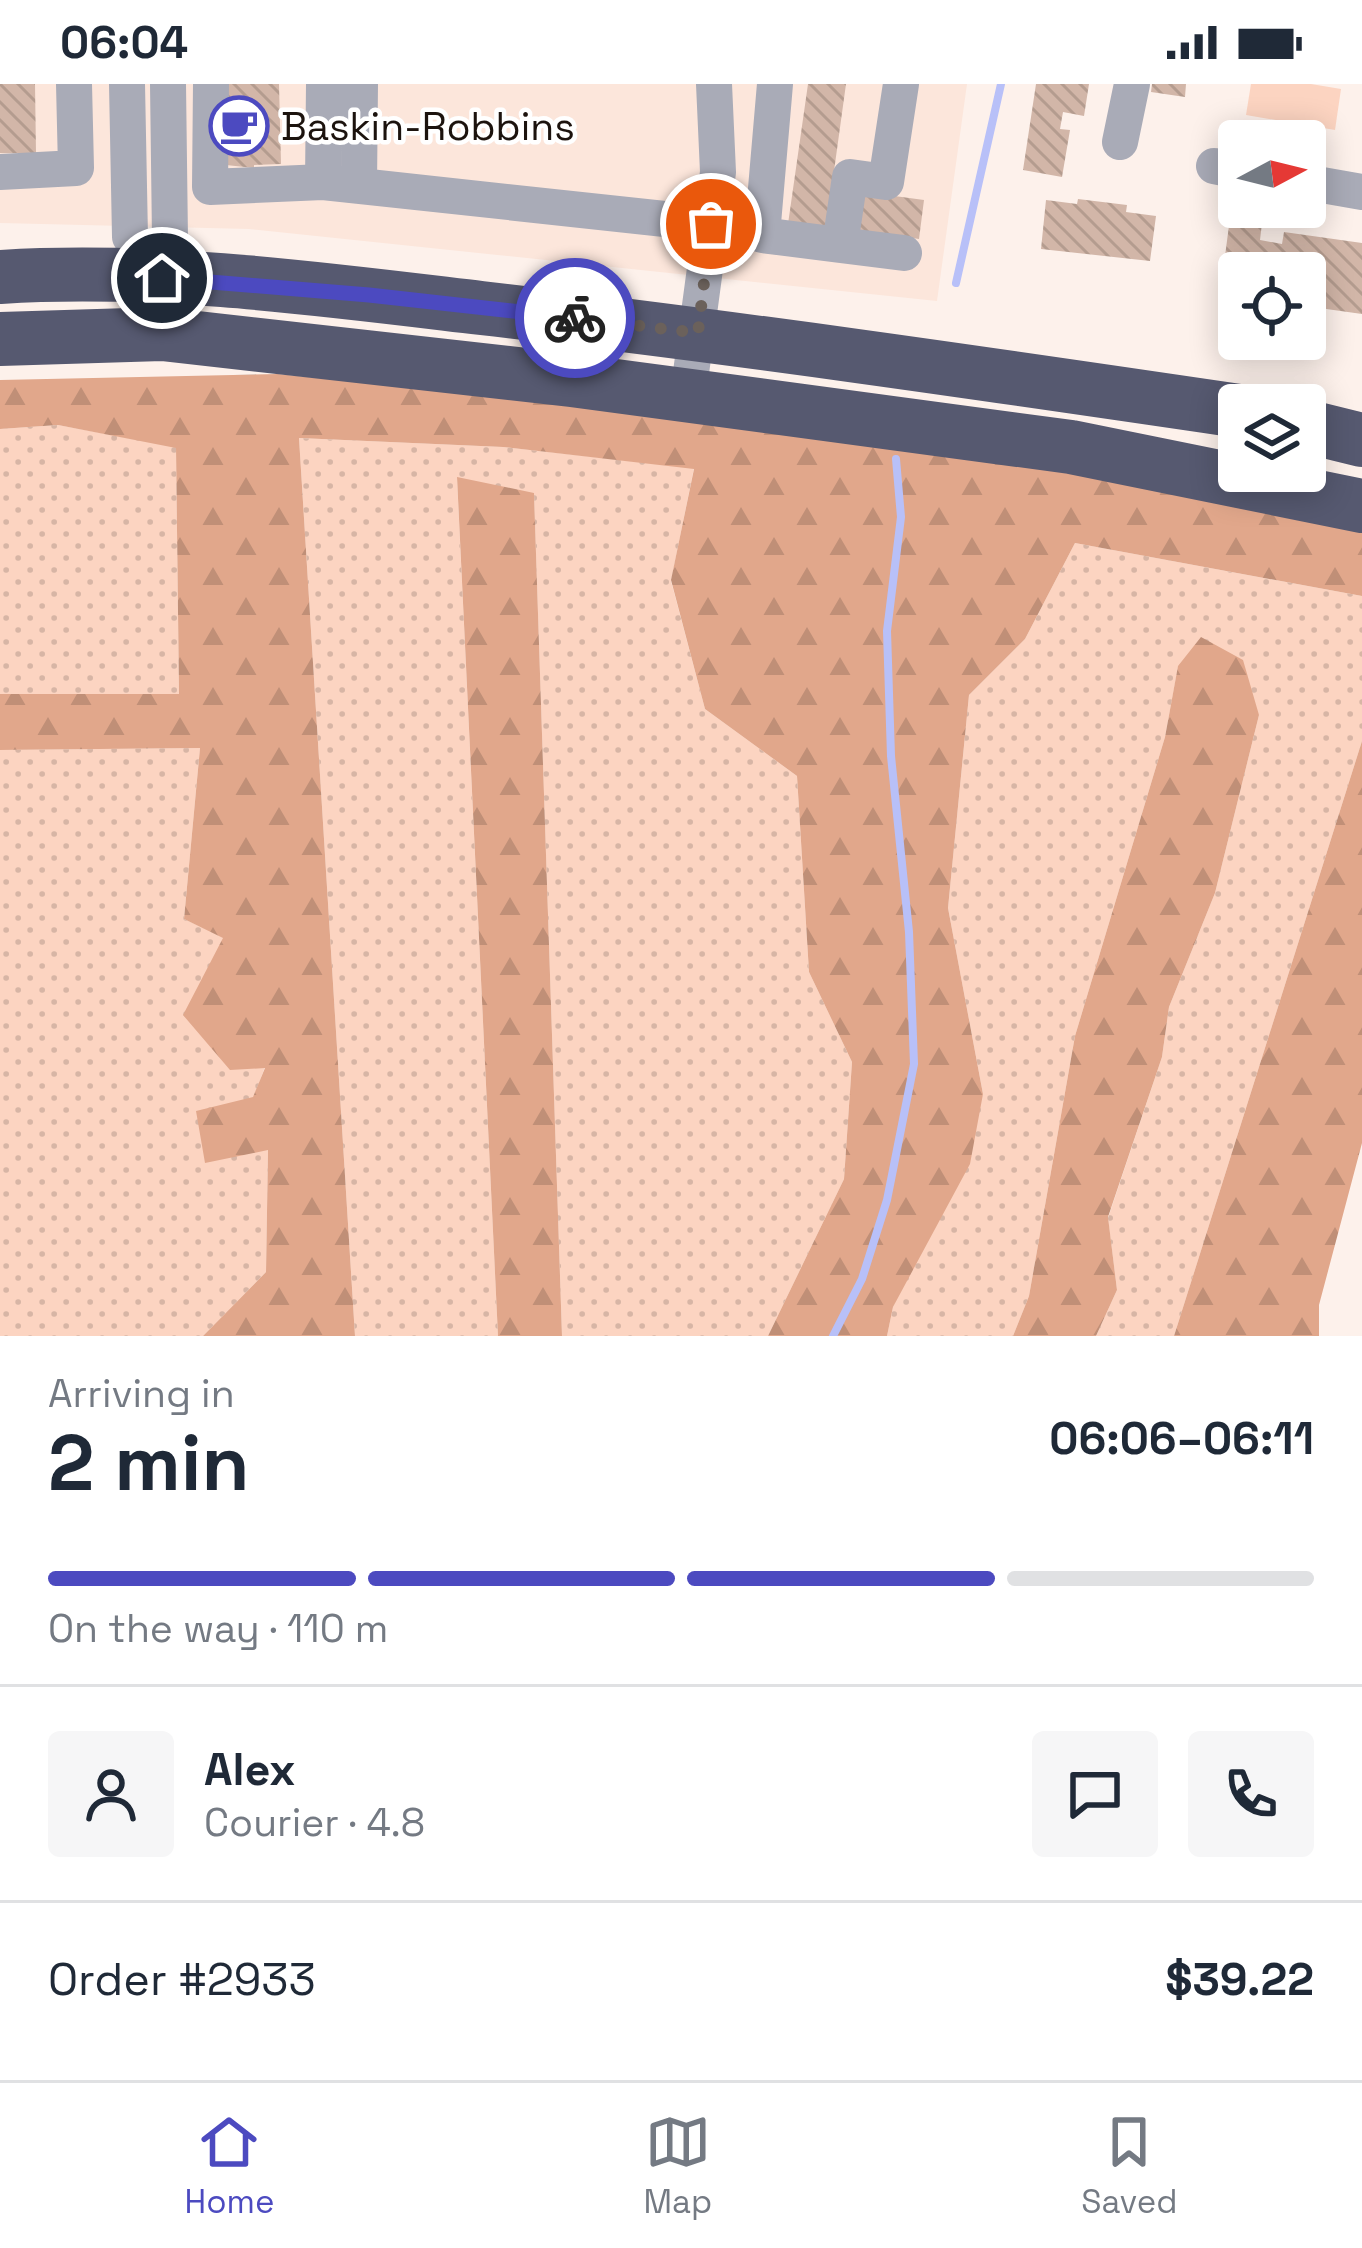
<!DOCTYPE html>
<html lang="en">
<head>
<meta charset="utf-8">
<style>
	:root { --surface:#fff; --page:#f6f6f7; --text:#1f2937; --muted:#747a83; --line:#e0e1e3; --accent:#4c4ac0 }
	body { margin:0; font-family:"Space Grotesk",sans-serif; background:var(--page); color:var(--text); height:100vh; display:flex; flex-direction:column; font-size:45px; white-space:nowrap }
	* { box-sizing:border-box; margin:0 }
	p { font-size:39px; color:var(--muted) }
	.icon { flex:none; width:66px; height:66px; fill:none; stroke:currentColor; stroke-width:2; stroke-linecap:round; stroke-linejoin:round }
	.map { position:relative; height:1252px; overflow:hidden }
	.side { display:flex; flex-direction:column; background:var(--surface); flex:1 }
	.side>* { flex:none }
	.needle { width:78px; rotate:83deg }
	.tools { position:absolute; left:1218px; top:36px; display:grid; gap:24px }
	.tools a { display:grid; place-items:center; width:108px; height:108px; border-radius:12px; background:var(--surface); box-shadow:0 6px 30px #0003; font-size:60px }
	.pin { position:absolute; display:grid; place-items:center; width:102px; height:102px; color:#fff; margin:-51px; border:6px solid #fff; border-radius:50%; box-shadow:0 3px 12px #0007 }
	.courier { position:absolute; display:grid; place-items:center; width:120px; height:120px; margin:-60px; border:9px solid #4c4ac0; border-radius:50%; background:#fff; color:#222; box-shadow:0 3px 15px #0007 }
	.overview em { font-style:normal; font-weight:600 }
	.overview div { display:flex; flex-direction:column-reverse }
	.overview { display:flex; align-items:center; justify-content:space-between; height:204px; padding:0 48px }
	h1 { font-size:78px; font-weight:600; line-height:90px }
	.bar { display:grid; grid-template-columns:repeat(4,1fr); gap:18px 12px; align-content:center; height:144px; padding:0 48px }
	.bar i { height:15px; border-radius:9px; background:var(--line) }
	.bar .on { background:var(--accent) }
	.bar p { grid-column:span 4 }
	.line { display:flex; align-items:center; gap:30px; padding:0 48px; border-top:3px solid var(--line) }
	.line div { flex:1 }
	.round { display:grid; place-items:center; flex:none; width:126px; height:126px; border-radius:12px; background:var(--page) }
	.status { display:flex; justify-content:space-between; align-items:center; height:84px; padding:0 60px; background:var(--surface); direction:ltr }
	.status svg { height:33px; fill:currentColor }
	.dock { display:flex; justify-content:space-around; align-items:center; height:168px; border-top:3px solid var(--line); background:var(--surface); font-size:33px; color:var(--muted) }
	.dock a { display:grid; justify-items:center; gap:6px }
	.dock .on { color:var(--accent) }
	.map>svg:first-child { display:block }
	.built { fill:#fce6db }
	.grass { fill:url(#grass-dots) }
	.forest { fill:url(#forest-firs) }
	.garden { fill:#fcd4c1 }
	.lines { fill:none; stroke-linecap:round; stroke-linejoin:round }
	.stream { stroke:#b8c0f8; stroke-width:8 }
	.building { fill:url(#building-back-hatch) }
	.minor { stroke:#a9abb7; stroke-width:36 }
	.highway { stroke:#565970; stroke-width:54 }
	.done { stroke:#6b615b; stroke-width:12; stroke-dasharray:0 21.6 }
	.route { stroke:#4c4ac0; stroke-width:15 }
	.labels { text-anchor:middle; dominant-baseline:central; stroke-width:9; stroke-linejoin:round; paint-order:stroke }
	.poi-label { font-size:39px; fill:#1c130e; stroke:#fff; text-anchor:start }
</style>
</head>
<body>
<div class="status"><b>06:04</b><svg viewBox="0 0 49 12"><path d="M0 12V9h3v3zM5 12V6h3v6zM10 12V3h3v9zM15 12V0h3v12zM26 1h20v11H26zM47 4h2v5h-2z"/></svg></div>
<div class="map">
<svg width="1362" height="1252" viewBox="0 0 1362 1252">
	<defs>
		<pattern id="grass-dots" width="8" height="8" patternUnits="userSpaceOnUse" patternTransform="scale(3)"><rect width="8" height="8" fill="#fcd4c1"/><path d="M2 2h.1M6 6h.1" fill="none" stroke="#d7b5a5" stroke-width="1.8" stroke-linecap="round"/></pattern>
		<pattern id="forest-firs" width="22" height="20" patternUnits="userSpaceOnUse" patternTransform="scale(3)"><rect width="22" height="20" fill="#e1a78b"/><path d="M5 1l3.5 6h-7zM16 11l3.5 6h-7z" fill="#c08f77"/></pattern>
		<pattern id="building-back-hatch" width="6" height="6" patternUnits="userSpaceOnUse" patternTransform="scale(3)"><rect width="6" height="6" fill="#d2b6a8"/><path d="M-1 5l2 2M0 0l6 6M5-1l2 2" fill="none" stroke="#b49c8f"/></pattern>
	</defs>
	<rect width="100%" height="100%" fill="#fdf1eb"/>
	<path class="built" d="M0 0H967L937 217 249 145 0 139Z"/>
	<path class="grass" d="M58 341 176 363 179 611 0 610V345Z
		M299 354 503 363 694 384 671 497 705 625 797 692 809 888 852 978 844 1095 768 1252H562L534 410 457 394 498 1252H355Z
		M1075 459 1362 512V657L1174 1252H1096L1117 1206 1108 1134 1162 973 1169 923 1215 809 1259 631 1178 583 1165 653 1075 952 1029 1212 1013 1252H887L893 1223 983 1010 948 824 969 611 1025 555Z
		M200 664 184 835 223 853 265 983 254 1012 206 1078 268 1065 266 1188 203 1252H0V666Z"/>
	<path class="forest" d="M278 290 741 336 1084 390 1362 447V512L1075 459 1025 555 969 611 948 824 983 1010 970 1080 893 1223 887 1252H768L844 1095 852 978 809 888 797 692 705 625 671 496 694 385 503 363 299 354 355 1252H203L266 1188 268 1066 205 1079 196 1027 253 1013 265 984 230 986 183 931 223 854 184 835 200 664 0 666V610H179L176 364 58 341 0 345V296Z
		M457 393 534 409 562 1252H498Z
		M1201 553 1243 576 1259 631 1215 809 1169 923 1162 973 1108 1133 1117 1206 1096 1252H1013L1029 1212 1075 952 1165 653 1178 582Z
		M1362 657V1059L1319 1221V1252H1174Z"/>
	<path class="garden" d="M1251 0H1311L1341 5 1335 46 1246 31Z"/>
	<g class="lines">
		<path class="stream" d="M956 199 1001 0
			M833 1252 862 1195 887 1116 914 980 909 848 891 672 887 547 901 433 896 375"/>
	</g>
	<path class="building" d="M0 0H35L36 69H0Z
		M224 0H279L281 80 254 81V84L226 81Z
		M808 0H846L826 145 788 140Z
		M1036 0H1089L1084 32 1063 28 1060 45 1070 46 1062 93 1023 86Z
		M1152 0H1186L1185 13 1151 8Z
		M865 108 924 116 919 155 859 146Z
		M1078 115 1127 121 1126 128 1156 132 1150 177 1041 165 1046 116 1077 120Z
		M1230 134 1262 139 1260 156 1282 160 1284 148 1362 159V230L1305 222V189H1239V213L1220 210Z"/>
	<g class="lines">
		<path class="minor" d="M127 0 130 153 162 195
			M211 0 210 103 323 98
			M324 0 323 98 711 140
			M775 0 762 151 840 161 850 93 886 98 901 0
			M1120 58 1132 0
			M1214 82 1239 87
			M0 88 76 84 74 0
			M1305 98 1362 108
			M359 102 360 0
			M840 161 904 169
			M162 250V195L170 155 168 0
			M688 311 718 88 714 0"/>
		<path class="highway" d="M0 193C160 183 322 205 481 224 734 253 987 290 1239 327
			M0 255 162 250 571 296 1071 363 1362 422
			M1305 342 1362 356"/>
	</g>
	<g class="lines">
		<path class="done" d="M575 234 698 249 711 140"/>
		<path class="route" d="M162 194 369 211 575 234"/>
	</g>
	<defs>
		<g id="cafe-ring" transform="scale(3)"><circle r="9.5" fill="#fff" stroke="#4c4ac0" stroke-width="1.5"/><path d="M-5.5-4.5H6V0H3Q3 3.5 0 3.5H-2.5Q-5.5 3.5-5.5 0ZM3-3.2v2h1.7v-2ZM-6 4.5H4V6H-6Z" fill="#4c4ac0"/></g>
	</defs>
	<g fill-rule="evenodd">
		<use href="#cafe-ring" x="239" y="42"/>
	</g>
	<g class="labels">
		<g class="poi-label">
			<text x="281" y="42">Baskin-Robbins</text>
		</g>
	</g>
</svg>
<div class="tools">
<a><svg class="needle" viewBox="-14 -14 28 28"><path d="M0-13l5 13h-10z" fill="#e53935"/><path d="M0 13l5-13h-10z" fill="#747a83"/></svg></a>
<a><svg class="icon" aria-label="locate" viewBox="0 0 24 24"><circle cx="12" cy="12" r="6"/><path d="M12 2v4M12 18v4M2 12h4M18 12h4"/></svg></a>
<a><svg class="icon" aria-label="layers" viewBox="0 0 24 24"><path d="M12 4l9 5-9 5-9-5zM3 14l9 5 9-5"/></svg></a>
</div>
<div class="pin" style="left:711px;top:140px;background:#ea580c"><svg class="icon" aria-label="bag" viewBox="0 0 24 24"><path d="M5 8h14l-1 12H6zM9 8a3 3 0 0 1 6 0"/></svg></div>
<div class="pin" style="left:162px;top:194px;background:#1f2937"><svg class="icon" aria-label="home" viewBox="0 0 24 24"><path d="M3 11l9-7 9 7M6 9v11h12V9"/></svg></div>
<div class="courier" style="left:575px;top:234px"><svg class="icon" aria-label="bike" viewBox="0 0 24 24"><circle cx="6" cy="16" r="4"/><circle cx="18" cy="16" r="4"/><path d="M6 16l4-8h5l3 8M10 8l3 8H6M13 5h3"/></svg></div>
</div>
<section class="side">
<div class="overview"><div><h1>2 min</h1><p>Arriving in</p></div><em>06:06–06:11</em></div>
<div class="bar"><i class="on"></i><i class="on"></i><i class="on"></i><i></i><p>On the way · 110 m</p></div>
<div class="line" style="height:216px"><a class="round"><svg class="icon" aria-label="person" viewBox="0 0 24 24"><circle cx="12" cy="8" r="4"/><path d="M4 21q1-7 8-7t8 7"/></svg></a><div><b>Alex</b><p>Courier · 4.8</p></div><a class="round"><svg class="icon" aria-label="chat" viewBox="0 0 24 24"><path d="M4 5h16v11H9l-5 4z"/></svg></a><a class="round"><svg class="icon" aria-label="phone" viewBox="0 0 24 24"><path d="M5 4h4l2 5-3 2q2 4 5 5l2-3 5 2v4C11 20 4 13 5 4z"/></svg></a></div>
<div class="line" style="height:156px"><div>Order #2933</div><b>$39.22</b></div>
</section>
<nav class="dock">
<a class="on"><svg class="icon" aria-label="home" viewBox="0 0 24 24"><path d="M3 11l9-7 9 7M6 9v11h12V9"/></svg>Home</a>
<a><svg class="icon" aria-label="map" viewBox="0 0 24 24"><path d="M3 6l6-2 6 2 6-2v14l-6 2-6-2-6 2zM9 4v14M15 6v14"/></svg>Map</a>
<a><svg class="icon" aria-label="saved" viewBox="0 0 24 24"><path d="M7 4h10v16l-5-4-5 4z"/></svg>Saved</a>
</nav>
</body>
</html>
